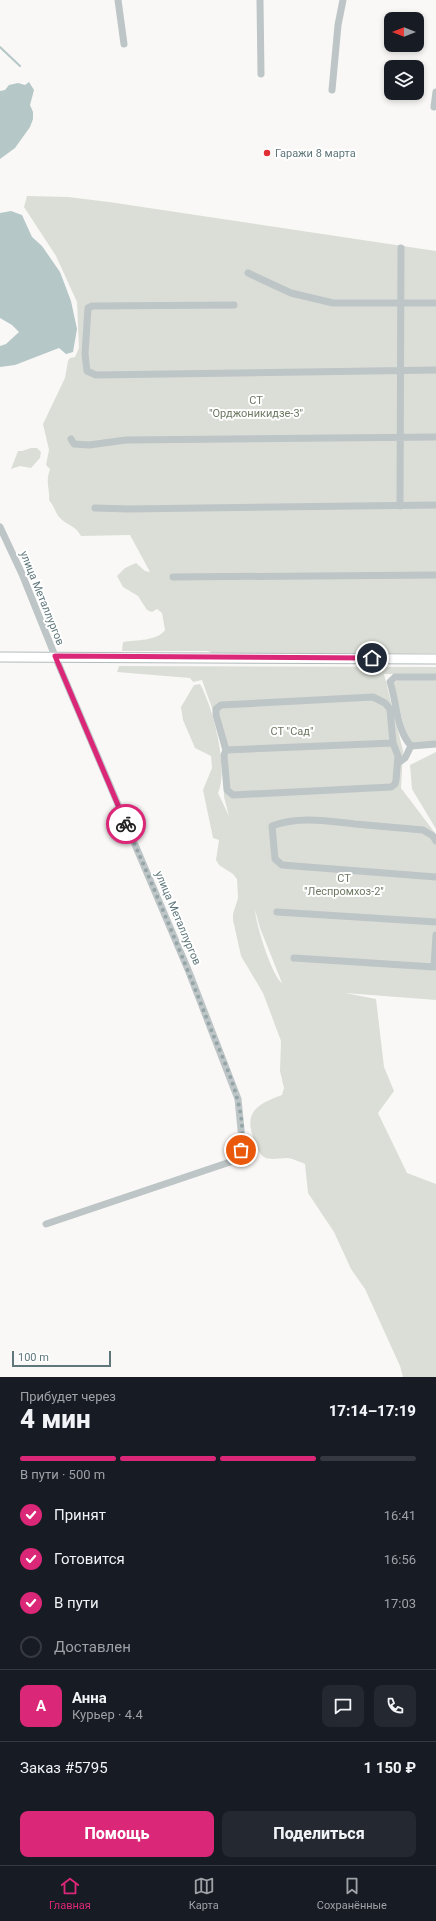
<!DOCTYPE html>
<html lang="ru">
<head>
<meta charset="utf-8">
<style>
	:root { --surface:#171b24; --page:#242831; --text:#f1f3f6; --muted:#9ea1a6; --line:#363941; --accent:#db2777 }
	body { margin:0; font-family:Roboto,sans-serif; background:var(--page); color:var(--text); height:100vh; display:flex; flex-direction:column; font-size:15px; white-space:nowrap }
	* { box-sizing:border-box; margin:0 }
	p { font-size:13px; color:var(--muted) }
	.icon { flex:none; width:22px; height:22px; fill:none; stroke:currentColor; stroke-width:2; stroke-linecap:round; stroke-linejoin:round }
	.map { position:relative; height:1377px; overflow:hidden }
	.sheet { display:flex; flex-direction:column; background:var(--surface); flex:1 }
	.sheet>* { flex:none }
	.needle { width:26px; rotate:270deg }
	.fabs { position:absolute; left:384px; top:12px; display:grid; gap:8px }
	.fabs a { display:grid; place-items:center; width:40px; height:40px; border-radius:8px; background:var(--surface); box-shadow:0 2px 6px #0003; font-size:20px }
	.scale { position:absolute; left:12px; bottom:10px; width:99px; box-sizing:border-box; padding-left:4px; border:2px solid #5f777b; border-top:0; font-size:11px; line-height:14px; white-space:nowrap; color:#5f777b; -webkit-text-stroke:3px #fff; paint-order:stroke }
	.pin { position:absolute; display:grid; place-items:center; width:34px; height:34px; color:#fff; margin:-17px; border:2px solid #fff; border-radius:50%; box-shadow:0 1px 4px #0007 }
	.courier { position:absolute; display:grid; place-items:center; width:40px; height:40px; margin:-20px; border:3px solid #db2777; border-radius:50%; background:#fff; color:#222; box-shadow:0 1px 5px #0007 }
	.summary em { font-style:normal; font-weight:800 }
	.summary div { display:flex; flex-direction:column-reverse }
	.summary { display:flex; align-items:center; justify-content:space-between; height:68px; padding:0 20px }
	h1 { font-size:26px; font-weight:800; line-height:30px }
	.bar { display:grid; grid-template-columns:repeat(4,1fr); gap:6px 4px; align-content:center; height:48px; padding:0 20px }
	.bar i { height:5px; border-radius:3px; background:var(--line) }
	.bar .current { background:var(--accent) }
	.bar p { grid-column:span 4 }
	.line { display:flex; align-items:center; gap:10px; padding:0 20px; border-top:1px solid var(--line) }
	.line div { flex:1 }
	.round { display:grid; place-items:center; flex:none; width:42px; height:42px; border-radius:8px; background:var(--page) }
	ol { padding:0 20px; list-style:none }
	li { display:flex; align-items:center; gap:12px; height:44px }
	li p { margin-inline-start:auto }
	li .icon { padding:4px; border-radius:50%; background:var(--accent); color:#fff; stroke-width:4 }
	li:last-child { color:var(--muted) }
	li i { width:22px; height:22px; border:2px solid var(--line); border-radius:50% }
	.button { display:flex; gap:8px; margin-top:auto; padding:8px 20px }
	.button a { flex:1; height:46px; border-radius:8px; background:var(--accent); color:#fff; font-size:16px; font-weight:800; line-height:46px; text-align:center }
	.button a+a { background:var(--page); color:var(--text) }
	.dock { display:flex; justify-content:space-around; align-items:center; height:56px; border-top:1px solid var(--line); background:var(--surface); font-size:11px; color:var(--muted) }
	.dock a { display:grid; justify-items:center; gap:2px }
	.dock .current { color:var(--accent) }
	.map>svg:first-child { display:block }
	.green { fill:#dbded6; fill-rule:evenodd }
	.water { fill:#b5c7c7 }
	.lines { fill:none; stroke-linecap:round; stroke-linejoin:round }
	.stream { stroke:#b5c7c7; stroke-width:2 }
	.major-casing { stroke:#b1babb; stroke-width:11 }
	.minor { stroke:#bdc5c7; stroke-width:7 }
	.major { stroke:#fff; stroke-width:9 }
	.done { stroke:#95a4a6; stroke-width:4; stroke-dasharray:0 7.2 }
	.route { stroke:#db2777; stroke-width:5 }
	.poi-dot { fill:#e12e34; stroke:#fff; stroke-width:1.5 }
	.labels { text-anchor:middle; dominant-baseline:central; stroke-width:4; stroke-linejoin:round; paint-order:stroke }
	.poi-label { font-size:11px; fill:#5f777b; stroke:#fff; text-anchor:start }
	.park-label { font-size:11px; fill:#6d7963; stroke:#fff }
	.street-label { font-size:11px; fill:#5f777b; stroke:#fff }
</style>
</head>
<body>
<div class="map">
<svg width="436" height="1377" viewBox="0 0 436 1377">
	<rect width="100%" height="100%" fill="#f9f8f6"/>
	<path class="green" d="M27 196 68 197 109 202 436 251V653H212L208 651H122L123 642C135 640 158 641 165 630L162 613 157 609 152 612 147 610 138 596 123 587 117 576 125 568 136 563 145 571 150 572 130 535 81 536C76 526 68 526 60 518 55 513 55 507 49 500 50 487 45 484 50 469L46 465 49 450 43 424 65 378 68 361 70 358 75 357 79 348 77 302 56 256 24 207Z
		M31 448H37L41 452 40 458 31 468 20 466 11 469 18 451H22Z
		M119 666 436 667V674H384L403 751 401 788 435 833 436 838V1000L345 993 376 999 384 1067 394 1091 378 1113 407 1173 436 1184V1377H403L400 1366 365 1289 351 1269 334 1232 308 1193 305 1164C300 1162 294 1159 288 1158 281 1158 272 1160 266 1158 260 1156 258 1149 256 1144 242 1113 255 1105 282 1095L284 1088 280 1071 281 1041 263 993 241 956 233 920V914L238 898 237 879 233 874 219 865 216 860 219 840 213 838 203 790 212 768 211 756 195 748 183 720 181 707 194 685 200 684C213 707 229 769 218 793L229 816 224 797V775L222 749 213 711 202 680 193 682 190 678 117 672ZM255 910 260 928 282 983C272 976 256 925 255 910Z
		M398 680H436V742L412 743 407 738 393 684Z
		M436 752V829L412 789 410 765Z"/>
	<path class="water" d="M29 82 34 90 30 105 33 112V119L30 127 15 148 0 159V91L5 90 9 85 18 83 25 85Z
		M11 211 22 215 32 237 42 246 60 272 71 301 77 329 73 352 66 354 59 348 15 365 0 367V346L6 344 19 332 12 325 0 318V213Z"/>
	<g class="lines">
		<path class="stream" d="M0 47 20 66"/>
		<g class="major-casing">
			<path id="major" d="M0 657 436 659"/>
		</g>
		<path class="minor" d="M118 0 124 44
			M260 0 261 74
			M332 90 338 25 343 0
			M434 107 436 92
			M248 273 291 293 333 303H436
			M234 305 92 306 88 308 85 354 87 371 96 375 436 370
			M71 439 74 444 89 445 126 440 436 437
			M400 506 401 248
			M95 508 129 509 436 505
			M0 527 22 574 55 656 189 972 238 1099 242 1140 239 1159 46 1224
			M173 577 436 575
			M436 677H395L390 682C397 703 396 729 411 746L436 744
			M226 750 216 715V709L221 705 373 697 385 703 390 709 393 743 398 756 396 780 395 784 391 787 233 795 227 790 224 755 226 750 393 743
			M398 763 405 758 411 746
			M436 841 433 836 423 830C400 828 378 826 355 824 328 821 298 816 272 826L275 859 282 865 436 877
			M277 912 436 922
			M294 958 434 967 436 935"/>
		<use href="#major" class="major"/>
	</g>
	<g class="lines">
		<path class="done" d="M126 824C155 891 184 959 210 1027 225 1065 248 1108 241 1150"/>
		<path class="route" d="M126 824 55 656 372 658"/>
	</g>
	<circle class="poi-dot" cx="267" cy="153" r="4"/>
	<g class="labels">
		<g class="poi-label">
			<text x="275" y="153">Гаражи 8 марта</text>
		</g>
		<g class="park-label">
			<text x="256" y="400">СТ<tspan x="256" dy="13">"Орджоникидзе-3"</tspan></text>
			<text x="292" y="731">СТ "Сад"</text>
			<text x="344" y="878">СТ<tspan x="344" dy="13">"Леспромхоз-2"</tspan></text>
		</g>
		<g class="street-label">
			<text transform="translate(42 598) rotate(68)">улица Металлургов</text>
			<text transform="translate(178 918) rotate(67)">улица Металлургов</text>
		</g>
	</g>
</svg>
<div class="fabs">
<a><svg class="needle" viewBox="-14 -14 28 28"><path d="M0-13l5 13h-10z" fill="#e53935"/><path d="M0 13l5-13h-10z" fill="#9ea1a6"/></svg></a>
<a><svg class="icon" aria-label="layers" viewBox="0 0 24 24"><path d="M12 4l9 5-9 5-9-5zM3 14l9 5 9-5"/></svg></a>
</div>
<div class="scale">100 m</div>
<div class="pin" style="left:241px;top:1150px;background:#ea580c"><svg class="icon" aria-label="bag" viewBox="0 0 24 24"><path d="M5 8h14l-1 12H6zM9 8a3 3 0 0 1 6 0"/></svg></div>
<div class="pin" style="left:372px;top:658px;background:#1f2937"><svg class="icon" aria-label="home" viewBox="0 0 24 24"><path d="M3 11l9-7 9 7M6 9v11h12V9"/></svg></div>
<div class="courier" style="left:126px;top:824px"><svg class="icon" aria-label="bike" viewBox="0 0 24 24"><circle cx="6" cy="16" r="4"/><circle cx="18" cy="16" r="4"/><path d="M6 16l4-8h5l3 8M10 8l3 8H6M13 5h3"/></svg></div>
</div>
<section class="sheet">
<div class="summary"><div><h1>4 мин</h1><p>Прибудет через</p></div><em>17:14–17:19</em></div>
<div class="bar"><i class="current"></i><i class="current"></i><i class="current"></i><i></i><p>В пути · 500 m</p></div>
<ol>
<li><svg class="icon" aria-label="check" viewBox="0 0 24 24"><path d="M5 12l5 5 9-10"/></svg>Принят<p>16:41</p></li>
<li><svg class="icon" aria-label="check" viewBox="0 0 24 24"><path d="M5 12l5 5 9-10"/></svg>Готовится<p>16:56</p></li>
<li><svg class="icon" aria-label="check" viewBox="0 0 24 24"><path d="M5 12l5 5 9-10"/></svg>В пути<p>17:03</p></li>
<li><i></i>Доставлен</li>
</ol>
<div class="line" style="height:72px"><b class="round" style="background:var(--accent);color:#fff">А</b><div><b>Анна</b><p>Курьер · 4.4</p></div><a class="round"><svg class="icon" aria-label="chat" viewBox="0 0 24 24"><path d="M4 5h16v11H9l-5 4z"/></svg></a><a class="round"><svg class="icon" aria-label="phone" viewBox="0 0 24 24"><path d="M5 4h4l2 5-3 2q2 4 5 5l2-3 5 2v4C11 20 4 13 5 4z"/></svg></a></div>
<div class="line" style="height:52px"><div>Заказ #5795</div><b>1 150 ₽</b></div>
<div class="button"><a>Помощь</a><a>Поделиться</a></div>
</section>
<nav class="dock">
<a class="current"><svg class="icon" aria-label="home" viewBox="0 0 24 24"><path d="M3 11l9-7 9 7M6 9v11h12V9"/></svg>Главная</a>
<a><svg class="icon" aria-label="map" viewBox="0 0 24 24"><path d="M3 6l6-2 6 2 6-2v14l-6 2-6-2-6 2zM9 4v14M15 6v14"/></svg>Карта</a>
<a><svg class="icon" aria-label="saved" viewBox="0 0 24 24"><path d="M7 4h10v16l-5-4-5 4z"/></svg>Сохранённые</a>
</nav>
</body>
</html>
